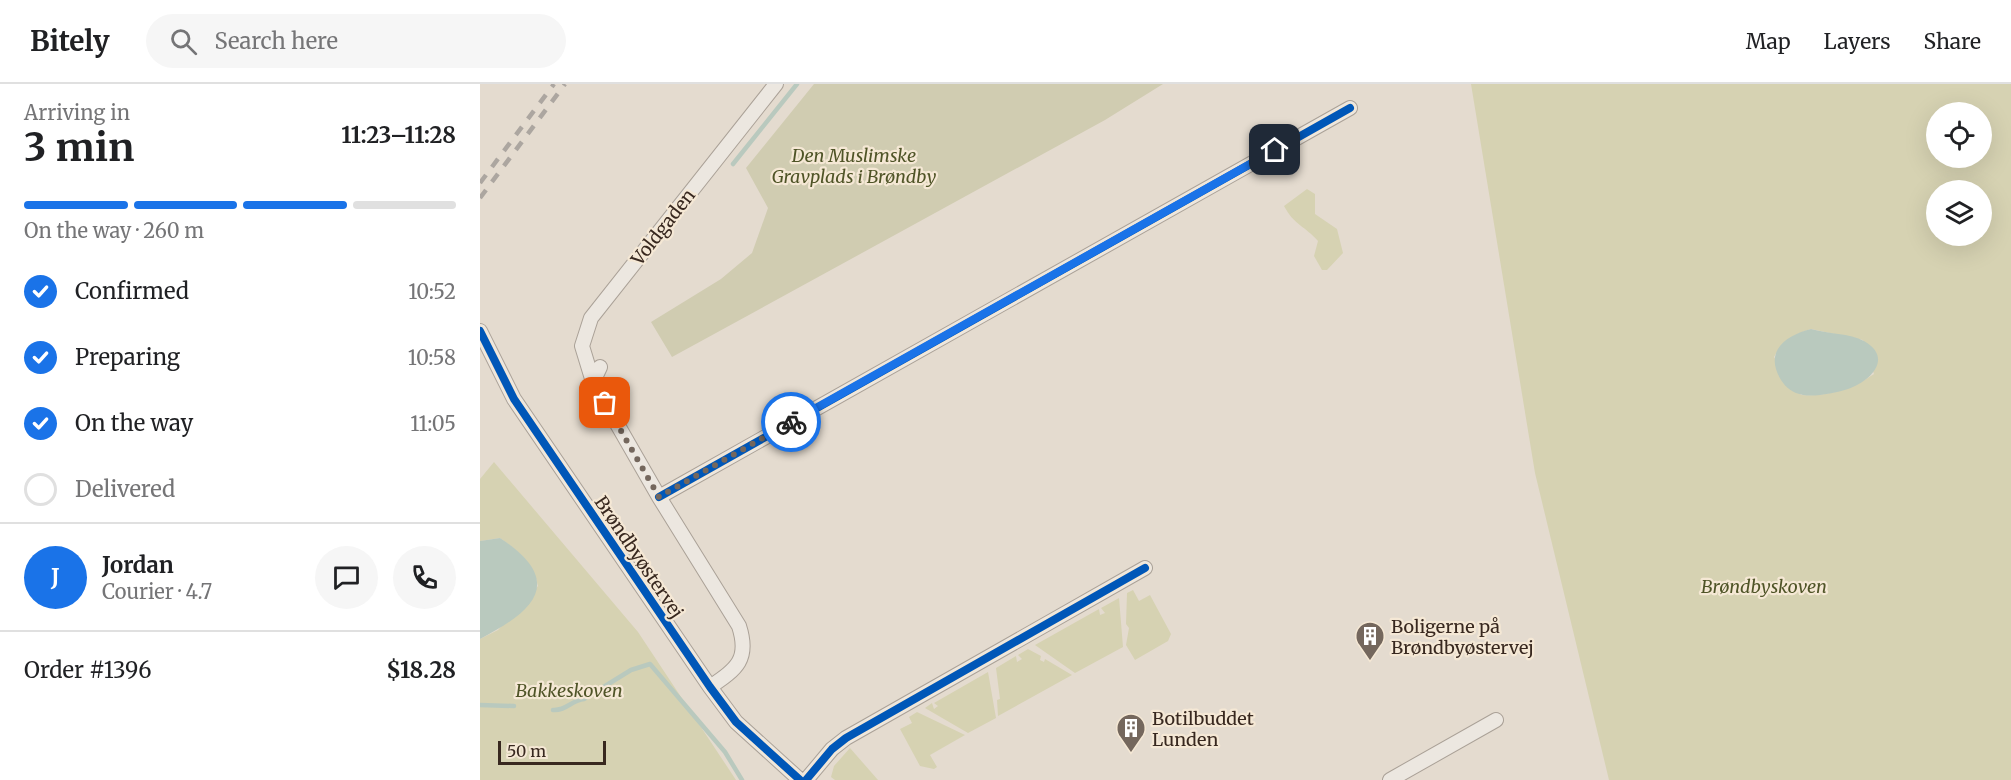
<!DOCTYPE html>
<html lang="en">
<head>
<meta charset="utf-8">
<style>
	:root { --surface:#fff; --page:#f6f6f6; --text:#202124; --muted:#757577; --line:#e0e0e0; --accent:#1a73e8 }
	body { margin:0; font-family:Merriweather,serif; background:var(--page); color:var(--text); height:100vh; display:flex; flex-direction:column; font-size:22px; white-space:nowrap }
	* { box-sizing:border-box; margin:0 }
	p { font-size:20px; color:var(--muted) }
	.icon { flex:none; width:33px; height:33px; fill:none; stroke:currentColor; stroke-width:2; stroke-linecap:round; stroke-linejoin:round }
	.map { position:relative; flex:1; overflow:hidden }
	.sheet { display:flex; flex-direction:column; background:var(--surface); width:480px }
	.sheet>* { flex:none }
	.controls { position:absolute; left:1446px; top:18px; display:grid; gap:12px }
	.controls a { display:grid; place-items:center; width:66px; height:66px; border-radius:50%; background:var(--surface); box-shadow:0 6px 24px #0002; font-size:30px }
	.scale { position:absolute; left:18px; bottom:15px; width:108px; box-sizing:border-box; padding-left:6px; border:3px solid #38281f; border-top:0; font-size:16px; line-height:21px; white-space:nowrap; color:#38281f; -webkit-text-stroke:4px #f5e8d5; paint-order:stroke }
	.pin { position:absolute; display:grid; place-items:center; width:51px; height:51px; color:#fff; margin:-26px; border-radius:12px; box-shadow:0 3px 9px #0006 }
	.courier { position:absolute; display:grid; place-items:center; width:60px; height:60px; margin:-30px; border:4px solid #1a73e8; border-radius:50%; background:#fff; color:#222; box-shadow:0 2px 8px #0007 }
	.summary em { font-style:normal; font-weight:700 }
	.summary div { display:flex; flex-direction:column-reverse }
	.summary { display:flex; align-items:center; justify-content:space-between; height:102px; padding:0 24px }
	h1 { font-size:39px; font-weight:700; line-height:45px }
	.bar { display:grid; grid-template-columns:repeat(4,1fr); gap:9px 6px; align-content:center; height:72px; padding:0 24px }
	.bar i { height:8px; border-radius:4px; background:var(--line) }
	.bar .on { background:var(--accent) }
	.bar p { grid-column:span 4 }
	.line { display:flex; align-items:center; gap:15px; padding:0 24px; border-top:2px solid var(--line) }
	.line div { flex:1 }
	.round { display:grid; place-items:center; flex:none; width:63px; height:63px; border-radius:32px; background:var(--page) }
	ol { padding:0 24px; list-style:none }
	li { display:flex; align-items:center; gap:18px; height:66px }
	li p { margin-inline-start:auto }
	li .icon { padding:6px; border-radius:50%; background:var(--accent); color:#fff; stroke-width:4 }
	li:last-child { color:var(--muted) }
	li i { width:33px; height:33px; border:3px solid var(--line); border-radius:50% }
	header { display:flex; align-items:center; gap:36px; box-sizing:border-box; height:84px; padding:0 30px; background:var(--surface); border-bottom:2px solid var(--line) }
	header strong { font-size:28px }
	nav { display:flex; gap:33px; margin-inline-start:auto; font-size:21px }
	.search { width:420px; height:54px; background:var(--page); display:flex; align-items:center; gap:15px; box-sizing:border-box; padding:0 21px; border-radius:33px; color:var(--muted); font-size:22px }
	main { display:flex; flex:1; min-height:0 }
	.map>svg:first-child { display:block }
	.green { fill:#d6d2b2; fill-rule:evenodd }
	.cemetery { fill:#d0ccb1 }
	.water { fill:#b9c9be }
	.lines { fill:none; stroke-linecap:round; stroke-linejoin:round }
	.stream { stroke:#b9c9be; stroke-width:4.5 }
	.minor-casing { stroke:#aaa197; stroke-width:16 }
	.minor { stroke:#ece7e0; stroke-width:14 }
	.rail { stroke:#aca6a0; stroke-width:4.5; stroke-dasharray:10 10; stroke-linecap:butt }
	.cycleway-casing { stroke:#f5e8d5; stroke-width:11 }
	.cycleway { stroke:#0057b8; stroke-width:8 }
	.done { stroke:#74675d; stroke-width:6; stroke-dasharray:0 10.8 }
	.route { stroke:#1a73e8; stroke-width:8 }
	.labels { text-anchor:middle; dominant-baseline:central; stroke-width:4.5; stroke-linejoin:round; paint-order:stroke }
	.park-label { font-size:18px; font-style:italic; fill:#4f5427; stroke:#f5e8d5 }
	.street-label { font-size:18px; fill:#38281f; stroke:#f5e8d5 }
	.poi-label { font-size:18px; fill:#38281f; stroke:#f5e8d5; text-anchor:start }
</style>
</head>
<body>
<header>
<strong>Bitely</strong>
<div class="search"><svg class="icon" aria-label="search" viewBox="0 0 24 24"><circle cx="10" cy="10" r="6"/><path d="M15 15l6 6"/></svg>Search here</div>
<nav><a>Map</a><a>Layers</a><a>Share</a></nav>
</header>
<main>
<section class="sheet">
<div class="summary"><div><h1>3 min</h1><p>Arriving in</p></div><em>11:23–11:28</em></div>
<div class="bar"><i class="on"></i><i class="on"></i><i class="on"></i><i></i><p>On the way · 260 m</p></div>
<ol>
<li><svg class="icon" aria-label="check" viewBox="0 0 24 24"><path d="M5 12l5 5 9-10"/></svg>Confirmed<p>10:52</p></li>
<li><svg class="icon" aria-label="check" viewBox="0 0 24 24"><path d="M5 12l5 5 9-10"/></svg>Preparing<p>10:58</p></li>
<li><svg class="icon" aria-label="check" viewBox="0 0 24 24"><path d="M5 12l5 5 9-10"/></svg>On the way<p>11:05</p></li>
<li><i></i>Delivered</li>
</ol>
<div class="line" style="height:108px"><b class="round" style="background:var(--accent);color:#fff">J</b><div><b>Jordan</b><p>Courier · 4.7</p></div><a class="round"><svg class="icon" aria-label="chat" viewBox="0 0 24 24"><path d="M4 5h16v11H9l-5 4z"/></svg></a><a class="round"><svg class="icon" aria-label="phone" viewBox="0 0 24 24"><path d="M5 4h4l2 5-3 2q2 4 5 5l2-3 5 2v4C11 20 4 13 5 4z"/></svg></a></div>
<div class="line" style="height:78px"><div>Order #1396</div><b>$18.28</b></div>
</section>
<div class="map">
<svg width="1531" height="696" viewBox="0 0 1531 696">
	<rect width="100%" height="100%" fill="#e4dbcf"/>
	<path class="green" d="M991 0H1531V696H1129L1055 389ZM1456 28H1502V74H1456ZM1456 106H1502V152H1456ZM1331 245 1383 256 1394 290C1372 305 1348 313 1321 311L1294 273C1301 258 1314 250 1331 245Z
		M827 105 835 110V130L857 145 863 169 847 186H842L834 172 838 157C825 142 814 141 804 122Z
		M14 378 158 548 256 696H0V555L18 546 58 502C53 478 39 468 20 454L0 457V395Z
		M653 506 659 517 670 511 691 550 688 557 655 576 646 561 649 544 646 540 647 509Z
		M639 514 643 563 595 589 555 561 619 525 620 531 625 529 621 524Z
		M548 565 561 572 560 576 564 578 565 575 592 591 518 632 517 616 520 615 516 584 536 572 537 578 542 575 538 571Z
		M508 588 516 634 488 649 445 624 452 619 454 625 458 622 454 619Z
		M437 628 485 651 450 671 457 683 454 685 440 682 420 645 432 639 429 633Z
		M370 664 398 696H355L351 693 354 682Z"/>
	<path class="cemetery" d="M334 0H683L625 36 192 273 171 238 241 195 272 169 288 124 266 84Z"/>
	<path class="water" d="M1331 245C1347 250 1370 249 1384 257 1414 274 1390 298 1368 305 1355 309 1336 313 1323 311 1313 309 1306 304 1301 296 1284 268 1304 252 1331 245Z
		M20 454C85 497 56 526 0 555V457Z"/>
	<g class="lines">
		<path class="stream" d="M253 80 317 0
			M0 621 34 622
			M73 626C86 627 92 616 104 615L151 586 170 580 245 668 262 696"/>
		<g class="minor-casing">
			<path id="minor" d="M0 247 34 315 230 603 256 638 320 696
				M120 283 113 298 179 413 259 542C270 576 256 585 230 603
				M113 298 102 262 111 234 296 0
				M179 413 870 24
				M326 696 352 665 366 654 665 484
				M910 696 1016 636"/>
		</g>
		<use href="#minor" class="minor"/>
		<path class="rail" d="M0 99 74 0
			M0 114 85 0"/>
		<g class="cycleway-casing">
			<path id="cycleway" d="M0 247 34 315 230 603 256 638 320 696
				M179 413 870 24
				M326 696 352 665 366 654 665 484"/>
		</g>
		<use href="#cycleway" class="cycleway"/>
	</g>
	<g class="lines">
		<path class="done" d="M125 319 179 413 311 338"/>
		<path class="route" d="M311 338 795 66"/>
	</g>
	<defs>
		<g id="building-pin" transform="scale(1.5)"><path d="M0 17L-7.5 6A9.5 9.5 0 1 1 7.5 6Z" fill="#74675d" stroke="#f5e8d5"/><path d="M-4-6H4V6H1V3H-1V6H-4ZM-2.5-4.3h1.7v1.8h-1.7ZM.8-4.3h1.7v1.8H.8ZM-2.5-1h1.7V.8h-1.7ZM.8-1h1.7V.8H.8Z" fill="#fff"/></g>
	</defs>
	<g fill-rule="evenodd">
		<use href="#building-pin" x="890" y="552"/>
		<use href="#building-pin" x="651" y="644"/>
	</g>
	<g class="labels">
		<g class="park-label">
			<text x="374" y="71">Den Muslimske<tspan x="374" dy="21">Gravplads i Brøndby</tspan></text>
			<text x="1284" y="502">Brøndbyskoven</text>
			<text x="89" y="606">Bakkeskoven</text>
		</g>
		<g class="street-label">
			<text transform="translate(183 143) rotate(-52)">Voldgaden</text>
			<text transform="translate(159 473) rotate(56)">Brøndbyøstervej</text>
		</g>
		<g class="poi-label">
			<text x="911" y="542">Boligerne på<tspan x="911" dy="21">Brøndbyøstervej</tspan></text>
			<text x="672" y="634">Botilbuddet<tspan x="672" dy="21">Lunden</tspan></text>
		</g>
	</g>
</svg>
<div class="controls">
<a><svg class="icon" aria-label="locate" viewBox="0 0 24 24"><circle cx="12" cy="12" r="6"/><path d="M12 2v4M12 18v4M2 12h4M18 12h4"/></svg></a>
<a><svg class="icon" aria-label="layers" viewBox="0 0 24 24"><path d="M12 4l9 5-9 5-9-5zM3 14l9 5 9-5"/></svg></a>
</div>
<div class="scale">50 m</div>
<div class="pin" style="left:125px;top:319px;background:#ea580c"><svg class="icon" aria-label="bag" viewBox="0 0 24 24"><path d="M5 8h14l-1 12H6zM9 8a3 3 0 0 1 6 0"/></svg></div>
<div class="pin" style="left:795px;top:66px;background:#1f2937"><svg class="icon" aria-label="home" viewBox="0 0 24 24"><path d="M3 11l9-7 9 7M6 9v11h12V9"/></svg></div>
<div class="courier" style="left:311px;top:338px"><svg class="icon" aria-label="bike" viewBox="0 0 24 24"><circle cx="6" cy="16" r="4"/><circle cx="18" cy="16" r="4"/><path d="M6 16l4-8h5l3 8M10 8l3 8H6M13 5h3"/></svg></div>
</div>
</main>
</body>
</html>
